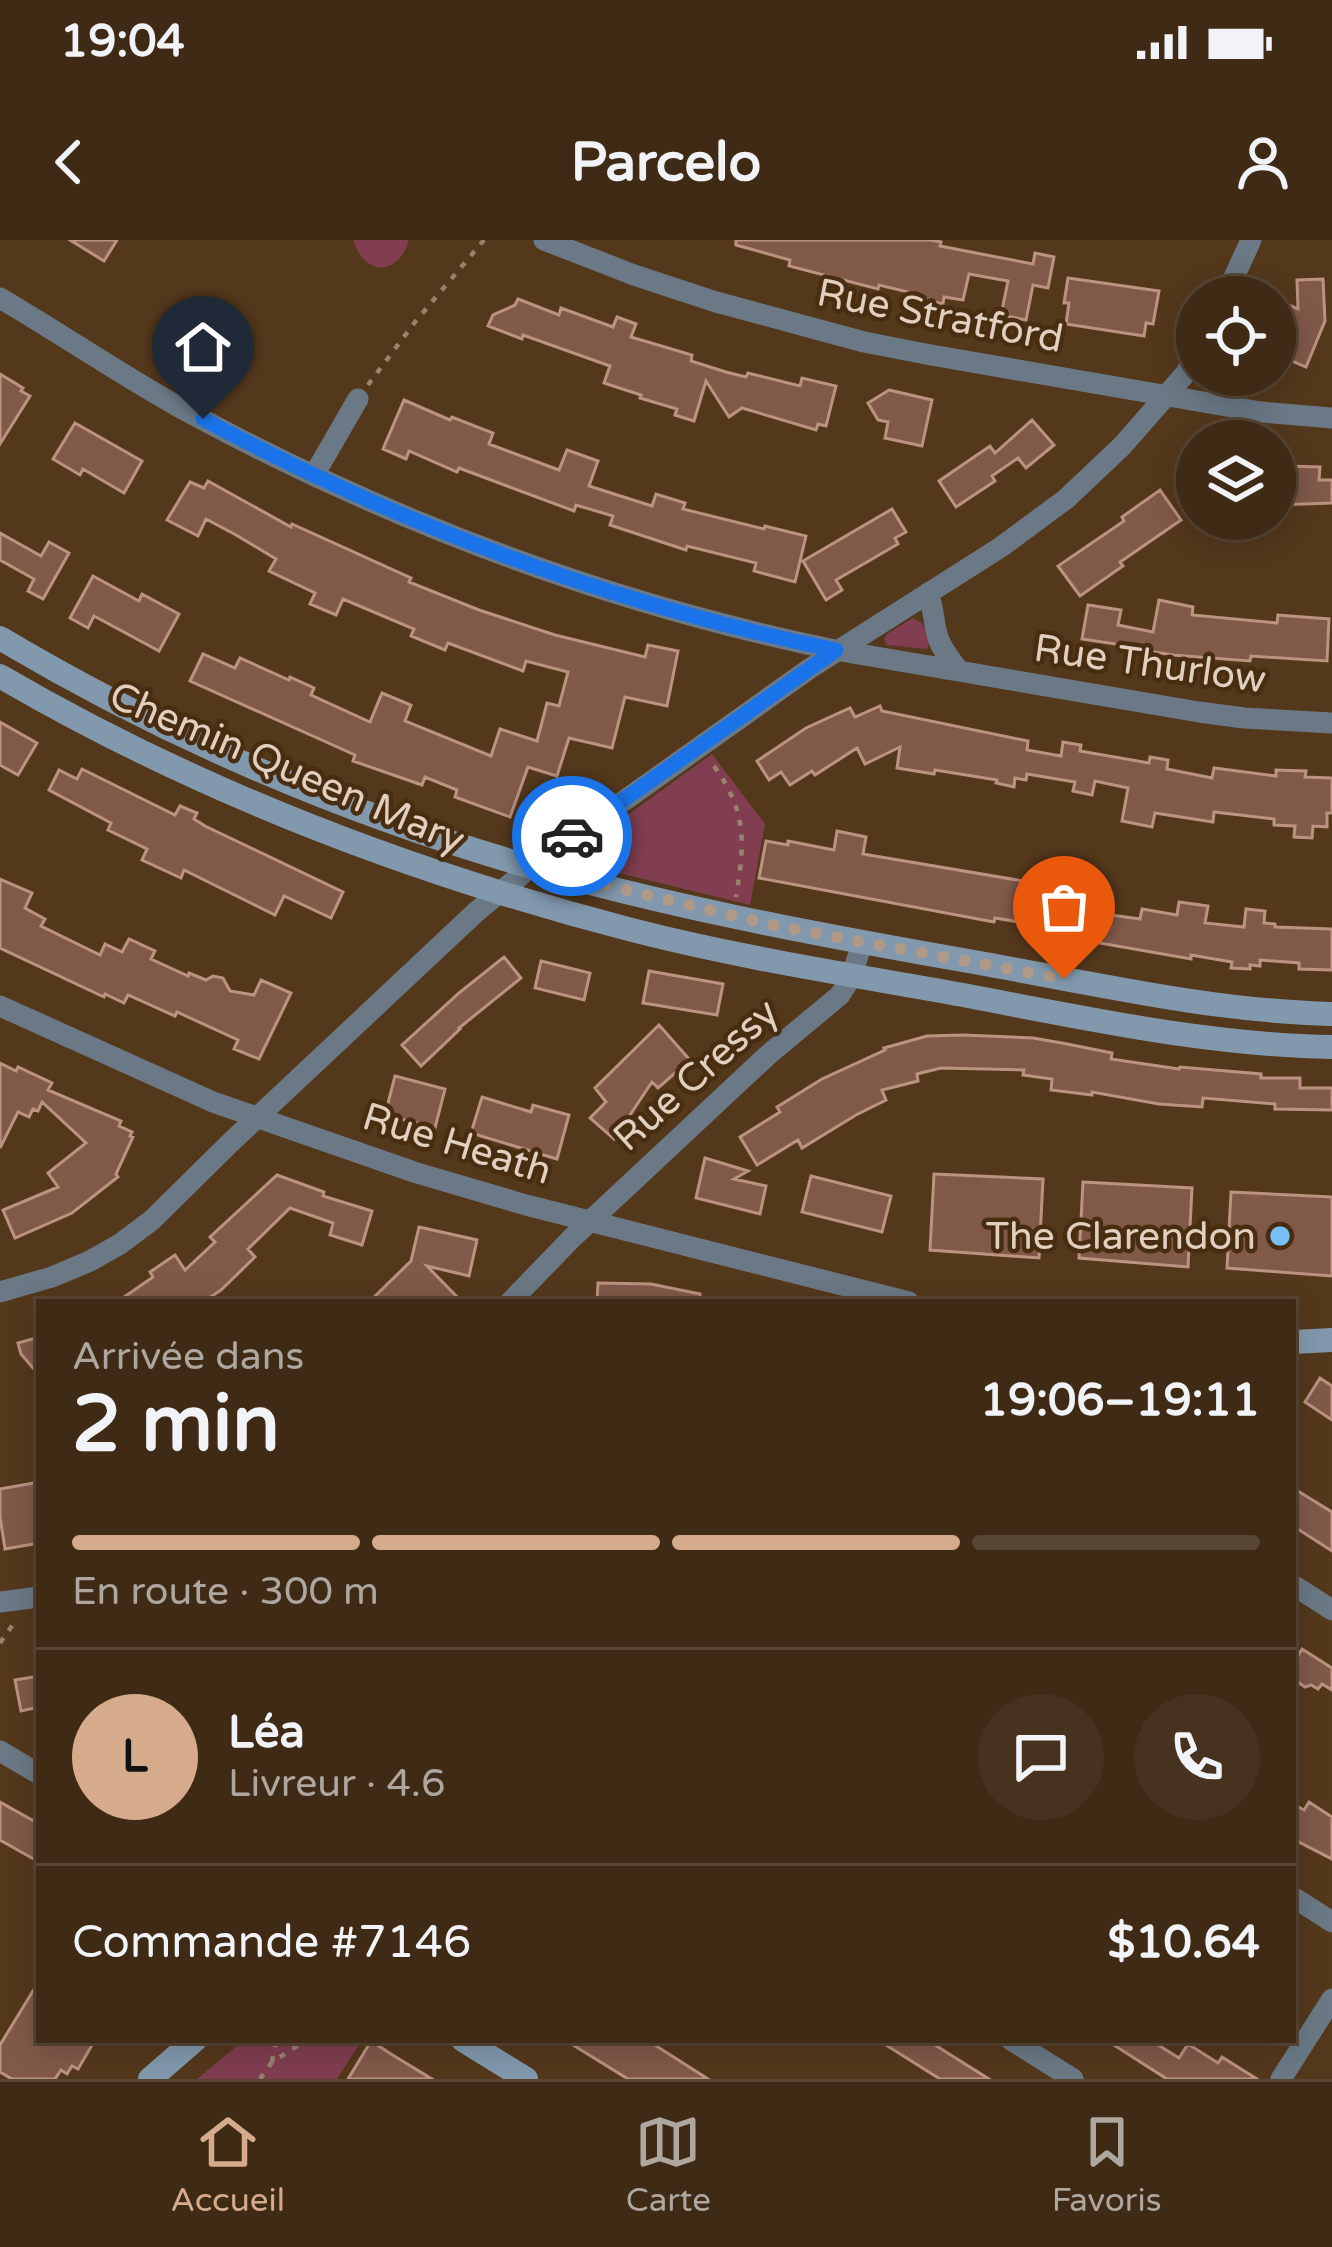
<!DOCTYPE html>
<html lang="fr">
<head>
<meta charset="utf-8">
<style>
	:root { --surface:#3f2a15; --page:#46321e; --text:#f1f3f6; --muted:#ada7a0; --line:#584634; --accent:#d6ab8b }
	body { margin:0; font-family:"Varela Round",sans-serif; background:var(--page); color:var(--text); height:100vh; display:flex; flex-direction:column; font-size:45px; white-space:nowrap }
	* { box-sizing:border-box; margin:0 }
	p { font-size:39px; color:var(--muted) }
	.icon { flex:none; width:66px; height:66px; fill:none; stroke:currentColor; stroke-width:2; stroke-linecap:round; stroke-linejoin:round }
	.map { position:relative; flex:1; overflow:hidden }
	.side { position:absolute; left:36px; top:1059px; width:1260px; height:744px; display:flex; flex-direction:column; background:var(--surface); border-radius:0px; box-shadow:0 6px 30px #0003,0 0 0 3px var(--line) }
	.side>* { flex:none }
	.fabs { position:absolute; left:1176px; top:36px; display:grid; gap:24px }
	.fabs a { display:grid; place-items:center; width:120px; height:120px; border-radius:50%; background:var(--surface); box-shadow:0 6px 30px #0003,0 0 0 3px var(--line); font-size:60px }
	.pin { position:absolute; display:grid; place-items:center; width:102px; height:102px; color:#fff; margin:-123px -51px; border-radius:50% 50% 50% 0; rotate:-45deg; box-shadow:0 0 12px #0007 }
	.pin .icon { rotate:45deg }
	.courier { position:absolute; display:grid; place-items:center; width:120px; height:120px; margin:-60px; border:9px solid #1a73e8; border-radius:50%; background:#fff; color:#222; box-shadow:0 3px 15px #0007 }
	.headline em { font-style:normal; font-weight:800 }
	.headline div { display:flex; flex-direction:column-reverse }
	.headline { display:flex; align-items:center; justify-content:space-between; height:204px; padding:0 36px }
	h1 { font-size:78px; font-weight:800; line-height:90px }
	.bar { display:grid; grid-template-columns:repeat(4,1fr); gap:18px 12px; align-content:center; height:144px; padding:0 36px }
	.bar i { height:15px; border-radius:9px; background:var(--line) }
	.bar .on { background:var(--accent) }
	.bar p { grid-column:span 4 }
	.line { display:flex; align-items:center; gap:30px; padding:0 36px; border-top:3px solid var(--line) }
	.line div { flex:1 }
	.round { display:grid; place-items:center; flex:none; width:126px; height:126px; border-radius:63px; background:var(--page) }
	.status { display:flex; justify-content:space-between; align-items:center; height:84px; padding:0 60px; background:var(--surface); direction:ltr }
	.status svg { height:33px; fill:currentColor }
	header { display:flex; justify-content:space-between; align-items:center; height:156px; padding:0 36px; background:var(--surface); font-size:54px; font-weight:800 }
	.tabs { display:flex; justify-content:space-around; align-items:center; height:168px; border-top:3px solid var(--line); background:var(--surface); font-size:33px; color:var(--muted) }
	.tabs a { display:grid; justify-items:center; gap:6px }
	.tabs .on { color:var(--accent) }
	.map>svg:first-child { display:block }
	.green { fill:#813e50 }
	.building { fill:#805949; stroke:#bc9280; stroke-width:3 }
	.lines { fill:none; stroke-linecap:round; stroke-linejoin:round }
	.path { stroke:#9a836e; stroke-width:4.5; stroke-dasharray:6 9; stroke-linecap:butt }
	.street { stroke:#6b7986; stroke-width:21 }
	.secondary { stroke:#8299ad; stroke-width:24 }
	.done { stroke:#b09a87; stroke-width:12; stroke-dasharray:0 21.6 }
	.route { stroke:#1a73e8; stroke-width:15 }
	.poi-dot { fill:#78bff7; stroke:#492d11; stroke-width:4.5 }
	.labels { text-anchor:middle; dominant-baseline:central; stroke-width:9; stroke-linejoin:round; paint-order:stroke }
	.street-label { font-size:39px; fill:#e1cfc0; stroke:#492d11 }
	.poi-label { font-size:39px; fill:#e1cfc0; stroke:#492d11; text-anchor:end }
</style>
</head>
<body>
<div class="status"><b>19:04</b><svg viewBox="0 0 49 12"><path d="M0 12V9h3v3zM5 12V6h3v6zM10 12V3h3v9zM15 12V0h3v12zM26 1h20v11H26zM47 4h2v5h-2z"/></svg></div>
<header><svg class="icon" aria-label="back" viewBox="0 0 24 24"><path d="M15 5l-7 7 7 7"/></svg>Parcelo<svg class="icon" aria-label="person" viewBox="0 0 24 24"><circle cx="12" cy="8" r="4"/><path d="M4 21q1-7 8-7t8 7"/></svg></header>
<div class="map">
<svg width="1332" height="1839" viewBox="0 0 1332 1839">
	<rect width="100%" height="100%" fill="#54381c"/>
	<path class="green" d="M353 0H409C397 38 364 35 353 0Z
		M913 378 922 383 930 400 927 409 887 405 884 399 887 394Z
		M712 514 765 584 750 665 578 623 577 614 582 608Z
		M244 1800H362L337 1839H197Z"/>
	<path class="building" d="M70 0H117L104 21Z
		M736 0H931L941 2 940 6 1033 24 1035 13 1054 17 1048 48 1033 45 1026 80 1001 75 1008 41 969 34 963 60 944 57 943 64 920 59 921 55 879 45 878 49 789 26 790 20 736 5Z
		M1068 38 1159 51 1153 84 1146 83 1144 96 1066 84 1069 63H1064Z
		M1323 39 1325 81 1306 127 1275 114V87L1279 88 1289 65 1298 69 1297 40Z
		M518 59 559 75 561 68 613 87 617 77 636 84 631 97 692 115 691 121 726 132 746 137 748 133 800 146 802 138 836 146 826 186 818 184 816 190 742 168 729 177 706 141 694 181 675 175 677 169 640 158 641 155 604 143 610 126 523 95 522 99 488 86 493 75 515 65Z
		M0 134 23 148 21 151 30 156 0 204Z
		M889 150 932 160 922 206 885 198 888 182 878 180 868 163Z
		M404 160 450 180 452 177 493 193 489 204 559 230 567 210 598 221 589 246 652 266 656 254 685 263 683 269 764 289 765 286 806 296 795 342 754 331 756 323 687 306 686 310 610 285 613 276 576 265 574 271 459 228 457 232 409 211 406 219 383 209Z
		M1032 180 1054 205 1026 228 1018 218 992 236 995 241 956 267 939 241 990 206 995 213Z
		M75 183 142 221 124 253 83 229 80 235 53 219Z
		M1285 226 1320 227 1319 240H1332V263L1277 265 1278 241H1285Z
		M208 241 291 287 292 284 411 338 409 342 479 370 555 395 645 417 648 405 678 411 667 466 625 457 612 508 569 498 557 536 528 527 510 577 455 557 457 550 425 537 422 545 353 521 355 515 190 441 203 414 235 428 240 418 289 440 290 437 314 448 311 455 370 482 382 453 411 465 405 481 491 516 500 489 537 501 547 463 559 466 568 432 526 421 523 431 448 403 445 410 411 396 414 389 343 359 336 375 310 364 315 353 269 331 276 319 236 295 206 279 198 296 167 280 190 242 204 248Z
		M1160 250 1181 280 1120 322 1123 326 1080 356 1058 326 1124 281 1122 277Z
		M892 269 906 292 895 298 898 304 836 340 842 350 826 360 803 321Z
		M0 293 41 316 49 302 69 313 43 359 28 351 34 339 0 320Z
		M93 336 139 361 142 354 179 374 159 411 94 376 88 388 70 378Z
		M1159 360 1193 367 1192 375 1277 383 1278 375 1329 379 1327 421 1251 416 1250 421 1173 415 1148 411 1149 409 1082 399 1088 365 1121 370 1118 385 1153 392Z
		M880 466 882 471 1028 501 1027 510 1061 516 1063 502 1081 505 1080 511 1149 523 1150 517 1168 520 1167 529 1212 538 1214 528 1276 536V530L1306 531 1305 537 1332 538V573H1327V587L1313 586 1312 598 1294 597 1295 586 1274 585V579L1214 572 1213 582 1155 573 1152 587 1122 581 1128 548 1095 541 1092 555 1073 551 1075 542 1027 534 1026 540 1015 538 1014 547 996 543 997 540 935 530 934 534 897 528 900 507 865 524 857 508 815 535 812 531 790 545 781 532 769 540 757 521 806 488 850 468 855 477Z
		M0 482 37 503 18 535 0 525Z
		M82 529 175 575 180 566 197 573 194 579 205 586 343 652 331 678 284 656 275 675 184 630 181 638 142 620 147 609 108 590 111 583 49 550 59 530 77 539Z
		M837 591 866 597 863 614 1029 642 1031 633 1063 639 1061 649 1100 654 1097 673 1140 679 1142 669 1177 675 1179 662 1208 666 1205 683 1244 687 1246 669 1265 671 1264 683 1275 684V687L1332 689V730L1299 729V723L1260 720V726L1250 725V729L1231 728 1232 722 1191 715V719L1083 700 1084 696 1072 694V691L995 678 994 682 759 638 766 601 788 605V601L834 610Z
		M0 639 32 653 25 668 45 679 41 686 100 715 105 704 122 712 129 699 155 711 151 719 188 736 189 733 206 740 213 736 223 738 230 751 254 755 261 740 291 753 259 819 234 809 238 800 177 772 175 776 128 755 124 763 105 754 104 757 0 708Z
		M504 717 521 738 459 788 460 789 421 826 402 805 459 753Z
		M541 721 590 733 584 760 535 748Z
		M649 731 723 744 717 775 643 763Z
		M659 785 690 820 658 848 652 842 614 899 590 878 606 862 595 848Z
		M963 795 1033 798 1062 803 1112 813 1111 819 1179 829 1180 827 1261 834V838H1300V848H1332V870L1275 869V864L1203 858 1202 867 1159 864 1092 852V855L1051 850 1052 839 1023 835 1024 830 941 828 917 834 918 841 882 850 886 860 856 875 802 908 798 900 757 925 740 897 780 872 777 867 822 839 885 810 884 808 927 796Z
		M0 823 16 831 18 827 52 843 48 850 121 881 119 886 132 892 130 896 133 897 116 934 118 937 72 973 15 998 3 970 58 947 48 933 86 903 42 862 38 871 33 869 29 877 18 872 0 908Z
		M395 836 445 849 435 888 385 875Z
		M482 857 531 872 533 865 569 875 557 919 471 893Z
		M705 918 748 931 734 939 766 946 760 974 696 958Z
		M934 934 1043 939 1039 1018 930 1010Z
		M277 935 324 952 323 956 372 971 362 1005 330 995 333 983 290 968 248 1009 255 1017 221 1050 203 1062H117L153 1037 150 1032 175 1015 185 1030 215 1002 210 997Z
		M811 936 891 956 882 992 802 972Z
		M1083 942 1192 948 1188 1027 1079 1018Z
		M1231 952 1332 957V1036L1227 1028Z
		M419 987 477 1000 469 1036 427 1026 462 1062H369L411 1021Z
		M598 1043 651 1044 700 1054V1062H597Z
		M39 1097V1135L21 1114 18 1103Z
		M1320 1138 1332 1146V1180L1305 1162Z
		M39 1242V1303L5 1309 0 1277V1249Z
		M1293 1248 1332 1272V1311L1293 1286Z
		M1302 1409 1332 1428V1450L1322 1444 1318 1449 1311 1445 1305 1447 1293 1439V1424Z
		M39 1436V1467L21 1471 15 1440Z
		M0 1562 39 1584V1622L0 1600Z
		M1309 1562 1332 1577V1619L1293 1599V1564L1304 1570Z
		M39 1741V1800H95L78 1829 72 1826 67 1834 61 1830 55 1839H12L0 1832V1805Z
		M565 1800H647L708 1839H628Z
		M878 1800H927L989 1839H940Z
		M1106 1800H1150L1179 1818 1188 1804 1218 1823 1222 1817 1257 1839H1167Z
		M371 1801 391 1814 432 1839H348Z"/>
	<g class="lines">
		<path class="path" d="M368 145 415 82 484 0
			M714 526C747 572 745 602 736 657
			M0 1403 14 1383
			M272 1822 276 1800
			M260 1839 272 1822 307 1800"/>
		<path class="street" d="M544 0 634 35 716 62 864 102 931 115 1261 172 1332 178
			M1225 57 1251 0
			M0 58C60 93 118 133 179 167 384 279 606 363 835 410L1199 472 1244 478 1332 483
			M314 235 358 159
			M928 353C934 369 933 379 937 394 940 408 951 420 959 431
			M0 766 213 862 417 933 526 965 909 1062
			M0 1052 52 1037 90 1021 120 1004 152 980 230 903 476 672 531 627 809 429 1001 307 1066 259 1122 206 1186 133 1197 111
			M510 1062 572 998 768 815 840 755 852 736 862 702
			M1293 1345 1332 1370
			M0 1362 39 1357
			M0 1511 39 1534
			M1293 1657 1332 1682
			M1011 1800 1073 1839
			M1281 1839 1332 1759"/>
		<path class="secondary" d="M0 398C160 493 335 569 514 622 664 666 819 695 974 722 1092 743 1211 771 1332 774
			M0 436C197 551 412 633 632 690 741 718 852 735 963 755 1084 778 1208 805 1332 807
			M1293 1102 1332 1100
			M463 1800 526 1839
			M150 1839 195 1800"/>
	</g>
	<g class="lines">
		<path class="done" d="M572 596 530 627 776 686 1064 739"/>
		<path class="route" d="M203 179C402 286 615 365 836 410L572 596"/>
	</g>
	<circle class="poi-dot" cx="1280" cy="996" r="12"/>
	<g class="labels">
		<g class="street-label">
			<text transform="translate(940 76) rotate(11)">Rue Stratford</text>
			<text transform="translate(1150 424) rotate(8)">Rue Thurlow</text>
			<text transform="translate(287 528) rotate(23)">Chemin Queen Mary</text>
			<text transform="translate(696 835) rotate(-42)">Rue Cressy</text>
			<text transform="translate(457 904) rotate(17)">Rue Heath</text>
		</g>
		<g class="poi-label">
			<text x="1256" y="996">The Clarendon</text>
		</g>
	</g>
</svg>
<div class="fabs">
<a><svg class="icon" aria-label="locate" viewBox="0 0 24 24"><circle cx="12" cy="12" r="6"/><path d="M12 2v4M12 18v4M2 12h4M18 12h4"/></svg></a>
<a><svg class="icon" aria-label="layers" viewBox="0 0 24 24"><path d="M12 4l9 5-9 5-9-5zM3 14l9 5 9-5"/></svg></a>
</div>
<div class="pin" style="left:1064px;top:739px;background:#ea580c"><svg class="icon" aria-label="bag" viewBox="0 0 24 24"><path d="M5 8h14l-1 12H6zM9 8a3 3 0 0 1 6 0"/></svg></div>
<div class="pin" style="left:203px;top:179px;background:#1f2937"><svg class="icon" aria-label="home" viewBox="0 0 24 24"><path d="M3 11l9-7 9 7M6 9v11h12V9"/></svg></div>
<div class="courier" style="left:572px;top:596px"><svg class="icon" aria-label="car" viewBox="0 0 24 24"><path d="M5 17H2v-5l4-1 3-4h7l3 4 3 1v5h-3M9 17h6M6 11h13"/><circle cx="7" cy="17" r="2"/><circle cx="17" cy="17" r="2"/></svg></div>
<section class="side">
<div class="headline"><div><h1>2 min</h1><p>Arrivée dans</p></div><em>19:06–19:11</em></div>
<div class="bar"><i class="on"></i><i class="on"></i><i class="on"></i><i></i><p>En route · 300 m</p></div>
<div class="line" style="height:216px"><b class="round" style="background:var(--accent);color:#111">L</b><div><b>Léa</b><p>Livreur · 4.6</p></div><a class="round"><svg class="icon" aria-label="chat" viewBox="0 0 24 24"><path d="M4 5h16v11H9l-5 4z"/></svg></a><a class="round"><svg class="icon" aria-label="phone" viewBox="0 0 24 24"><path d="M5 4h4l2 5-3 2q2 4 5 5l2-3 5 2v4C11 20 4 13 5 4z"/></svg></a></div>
<div class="line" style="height:156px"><div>Commande #7146</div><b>$10.64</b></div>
</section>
</div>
<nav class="tabs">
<a class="on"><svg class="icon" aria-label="home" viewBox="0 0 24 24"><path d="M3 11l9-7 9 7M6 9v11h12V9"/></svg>Accueil</a>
<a><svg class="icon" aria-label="map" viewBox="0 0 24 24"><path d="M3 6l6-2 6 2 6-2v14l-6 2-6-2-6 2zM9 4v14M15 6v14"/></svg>Carte</a>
<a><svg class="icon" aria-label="saved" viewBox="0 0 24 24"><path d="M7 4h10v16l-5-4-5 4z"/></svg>Favoris</a>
</nav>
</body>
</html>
